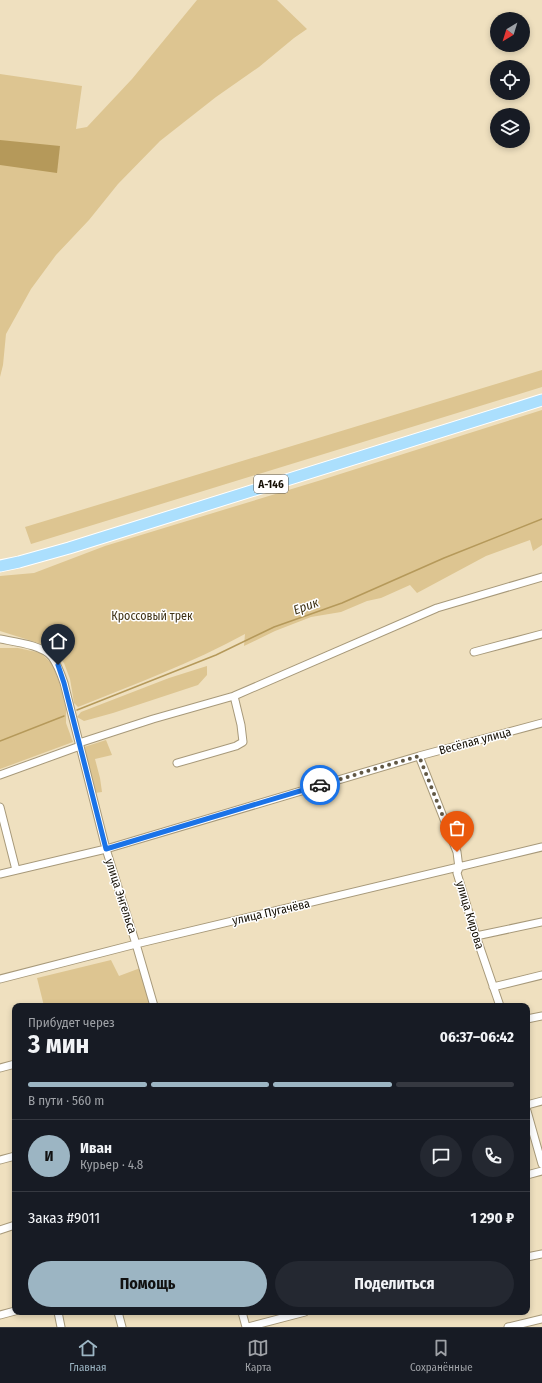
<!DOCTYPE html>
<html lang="ru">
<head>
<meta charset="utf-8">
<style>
	:root { --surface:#171b24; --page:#242831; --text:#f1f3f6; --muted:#9ea1a6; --line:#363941; --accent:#9cb5c3 }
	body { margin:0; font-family:"Fira Sans Condensed",sans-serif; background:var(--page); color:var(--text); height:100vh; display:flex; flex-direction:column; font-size:15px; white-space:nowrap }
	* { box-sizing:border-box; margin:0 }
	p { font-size:13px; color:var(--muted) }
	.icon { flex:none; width:22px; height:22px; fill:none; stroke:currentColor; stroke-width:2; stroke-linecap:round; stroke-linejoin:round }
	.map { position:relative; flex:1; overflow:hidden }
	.drawer { position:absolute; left:12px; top:1003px; width:518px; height:312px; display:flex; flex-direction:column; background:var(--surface); border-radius:8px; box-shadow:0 2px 6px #0003 }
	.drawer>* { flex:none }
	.needle { width:26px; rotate:218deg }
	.buttons { position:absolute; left:490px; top:12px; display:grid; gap:8px }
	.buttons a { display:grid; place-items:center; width:40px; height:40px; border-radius:50%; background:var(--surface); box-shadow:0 2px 6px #0003; font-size:20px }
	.pin { position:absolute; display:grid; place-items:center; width:34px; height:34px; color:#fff; margin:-41px -17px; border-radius:50% 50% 50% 0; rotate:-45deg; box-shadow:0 0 4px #0007 }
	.pin .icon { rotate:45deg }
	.courier { position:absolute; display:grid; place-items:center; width:40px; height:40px; margin:-20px; border:3px solid #1a73e8; border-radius:50%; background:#fff; color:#222; box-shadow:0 1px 5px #0007 }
	.overview em { font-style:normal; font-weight:700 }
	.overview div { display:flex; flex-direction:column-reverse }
	.overview { display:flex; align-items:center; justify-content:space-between; height:68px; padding:0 16px }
	h1 { font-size:26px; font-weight:700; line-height:30px }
	.bar { display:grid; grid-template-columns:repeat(4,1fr); gap:6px 4px; align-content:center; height:48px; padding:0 16px }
	.bar i { height:5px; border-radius:3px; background:var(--line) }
	.bar .active { background:var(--accent) }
	.bar p { grid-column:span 4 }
	.line { display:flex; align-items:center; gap:10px; padding:0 16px; border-top:1px solid var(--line) }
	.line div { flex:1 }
	.round { display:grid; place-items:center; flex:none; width:42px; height:42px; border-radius:21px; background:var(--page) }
	.cta { display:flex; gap:8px; margin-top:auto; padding:8px 16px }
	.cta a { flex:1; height:46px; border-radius:24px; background:var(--accent); color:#111; font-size:16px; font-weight:700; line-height:46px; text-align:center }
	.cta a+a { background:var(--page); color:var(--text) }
	.menu { display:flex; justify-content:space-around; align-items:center; height:56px; border-top:1px solid var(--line); background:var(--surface); font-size:11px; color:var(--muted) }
	.menu a { display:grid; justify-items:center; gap:2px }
	.menu .active { color:var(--accent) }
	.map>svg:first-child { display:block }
	.green { fill:#ddc591 }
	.water { fill:#b5995a }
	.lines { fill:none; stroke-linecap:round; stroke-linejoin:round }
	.stream { stroke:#b5995a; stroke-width:1.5 }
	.minor-casing { stroke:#a7997a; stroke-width:9 }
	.highway-casing { stroke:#fff; stroke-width:13 }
	.minor { stroke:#fff; stroke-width:7 }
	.highway { stroke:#abdffd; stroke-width:11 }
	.done { stroke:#615845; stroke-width:4; stroke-dasharray:0 7.2 }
	.route { stroke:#1a73e8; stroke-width:5 }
	.labels { text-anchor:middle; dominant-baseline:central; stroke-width:3; stroke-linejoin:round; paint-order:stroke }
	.shield { fill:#fff; stroke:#5a574f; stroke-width:1 }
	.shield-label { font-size:11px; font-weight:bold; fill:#140f04 }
	.park-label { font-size:12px; fill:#403316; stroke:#fff }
	.street-label { font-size:12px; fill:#140f04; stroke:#fff }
	.water-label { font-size:13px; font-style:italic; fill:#3d3114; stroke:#fff }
</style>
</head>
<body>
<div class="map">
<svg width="542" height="1327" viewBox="0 0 542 1327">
	<rect width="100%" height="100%" fill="#efe0bf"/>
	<path class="green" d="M197 0H277L307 29 294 38 259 67 216 97 160 141 118 184 89 220 56 255 31 289 6 334 3 365 0 377V74L82 86 76 129 87 127 132 79Z
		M542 370V387L31 544 25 527Z
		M542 410V545L533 551 530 540 486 556 417 593 410 585 381 598 367 601 341 612 311 617 275 631 244 646 245 634C192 663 135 684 78 707L74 703 70 679 64 663 51 647 0 631V576L34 573 105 546 318 481Z
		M0 648H18L41 653 53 665 60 685 66 709V723L73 742 0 769Z
		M207 666V675L198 685 113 713 84 721 77 717 81 712 169 678Z
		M106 740 112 755 95 759 100 778 102 792 95 793 84 747Z
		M111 960 119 976 143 967 154 1006H44L37 978Z"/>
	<path class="water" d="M0 140 60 146 57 173 0 165Z"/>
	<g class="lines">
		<path class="stream" d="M77 710 216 655 274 627 342 603 444 558 542 519
			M0 741 64 716"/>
		<g class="minor-casing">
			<path id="minor" d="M0 639C15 642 43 645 52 657 58 665 61 674 64 683L106 849 136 944 154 1006
				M474 652 542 634
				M79 743 153 719 234 696 437 608 542 577
				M419 756 457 852 459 868 457 873 476 936 500 1006
				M177 763 236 746 243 742 241 725 234 696
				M0 775 80 746
				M0 807 16 870
				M0 874 106 849 419 756 542 723
				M476 936 542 922
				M0 979 136 944 542 847
				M493 987 542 975
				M527 1019 542 1016
				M0 1068 15 1064
				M527 1105 542 1101
				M527 1111 542 1164
				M0 1160 15 1156
				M527 1175 542 1171
				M0 1230 15 1225
				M527 1257 542 1254
				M58 1312 61 1327
				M118 1312 122 1327
				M242 1312 246 1327
				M0 1315 15 1311
				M248 1327 305 1312
				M508 1327 542 1319"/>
		</g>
		<g class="highway-casing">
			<path id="highway" d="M0 566 19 562 69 548 542 400"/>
		</g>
		<use href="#minor" class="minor"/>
		<use href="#highway" class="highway"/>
	</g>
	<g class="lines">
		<path class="done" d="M320 785 419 756 457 852"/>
		<path class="route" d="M58 665 64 683 106 849 320 785"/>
	</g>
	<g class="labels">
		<rect class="shield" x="254" y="475" width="34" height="18" rx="3"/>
		<g class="shield-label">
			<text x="271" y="484">А-146</text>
		</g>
		<g class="park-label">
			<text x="152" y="616">Кроссовый трек</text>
		</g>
		<g class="street-label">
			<text transform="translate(475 741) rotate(-15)">Весёлая улица</text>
			<text transform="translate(121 896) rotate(72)">улица Энгельса</text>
			<text transform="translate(271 912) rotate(-13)">улица Пугачёва</text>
			<text transform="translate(470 915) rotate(73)">улица Кирова</text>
		</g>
		<g class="water-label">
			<text transform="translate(306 606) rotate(-20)">Ерик</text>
		</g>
	</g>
</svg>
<div class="buttons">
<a><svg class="needle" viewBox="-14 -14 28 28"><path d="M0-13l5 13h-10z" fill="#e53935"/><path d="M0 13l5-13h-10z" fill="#9ea1a6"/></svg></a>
<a><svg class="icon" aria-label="locate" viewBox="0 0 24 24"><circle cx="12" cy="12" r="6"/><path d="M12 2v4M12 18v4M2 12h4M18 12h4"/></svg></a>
<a><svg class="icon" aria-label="layers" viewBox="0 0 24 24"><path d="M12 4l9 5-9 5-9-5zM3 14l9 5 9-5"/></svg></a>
</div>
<div class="pin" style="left:457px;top:852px;background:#ea580c"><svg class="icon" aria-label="bag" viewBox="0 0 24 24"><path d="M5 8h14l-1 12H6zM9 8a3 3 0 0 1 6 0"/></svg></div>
<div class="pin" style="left:58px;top:665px;background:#1f2937"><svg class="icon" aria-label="home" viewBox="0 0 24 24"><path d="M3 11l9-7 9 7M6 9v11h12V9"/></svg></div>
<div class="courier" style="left:320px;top:785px"><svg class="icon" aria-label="car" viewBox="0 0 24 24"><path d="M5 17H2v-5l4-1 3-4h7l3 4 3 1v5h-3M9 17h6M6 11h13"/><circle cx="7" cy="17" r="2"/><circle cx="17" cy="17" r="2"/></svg></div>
<section class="drawer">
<div class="overview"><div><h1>3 мин</h1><p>Прибудет через</p></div><em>06:37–06:42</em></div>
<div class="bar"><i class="active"></i><i class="active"></i><i class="active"></i><i></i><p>В пути · 560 m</p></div>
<div class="line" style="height:72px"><b class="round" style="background:var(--accent);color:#111">И</b><div><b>Иван</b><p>Курьер · 4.8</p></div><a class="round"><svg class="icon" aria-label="chat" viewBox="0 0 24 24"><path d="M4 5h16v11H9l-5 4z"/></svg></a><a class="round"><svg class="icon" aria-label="phone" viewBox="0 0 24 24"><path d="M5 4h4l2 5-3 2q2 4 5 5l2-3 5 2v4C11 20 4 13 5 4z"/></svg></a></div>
<div class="line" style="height:52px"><div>Заказ #9011</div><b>1 290 ₽</b></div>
<div class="cta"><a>Помощь</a><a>Поделиться</a></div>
</section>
</div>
<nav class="menu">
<a class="active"><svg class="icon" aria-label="home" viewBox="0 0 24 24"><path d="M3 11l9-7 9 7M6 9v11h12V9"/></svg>Главная</a>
<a><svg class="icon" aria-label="map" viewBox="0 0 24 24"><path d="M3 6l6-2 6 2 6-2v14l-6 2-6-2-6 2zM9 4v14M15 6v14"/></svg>Карта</a>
<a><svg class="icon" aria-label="saved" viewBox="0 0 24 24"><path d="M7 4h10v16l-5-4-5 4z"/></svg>Сохранённые</a>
</nav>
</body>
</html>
